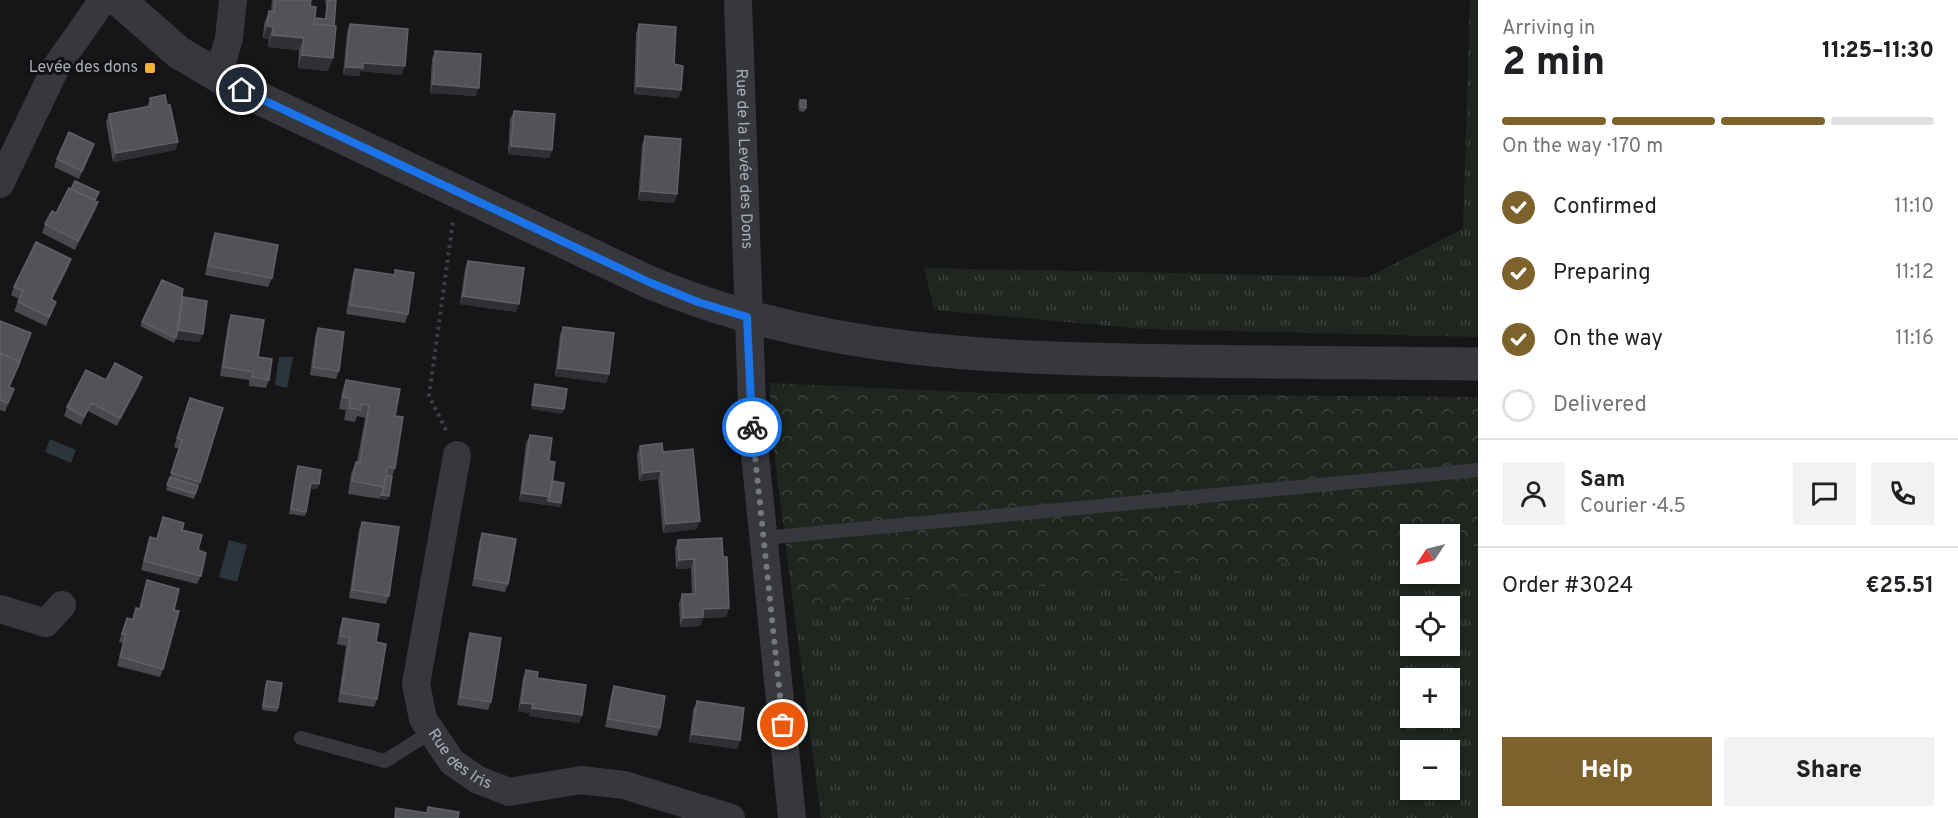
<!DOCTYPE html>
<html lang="en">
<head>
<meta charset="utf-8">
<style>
	:root { --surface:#fff; --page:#f2f2f2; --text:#202124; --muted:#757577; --line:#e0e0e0; --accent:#7e622b }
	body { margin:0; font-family:Overpass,sans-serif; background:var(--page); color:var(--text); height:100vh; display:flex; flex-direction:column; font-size:22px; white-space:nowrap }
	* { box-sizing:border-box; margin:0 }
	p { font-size:20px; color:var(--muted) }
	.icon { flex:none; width:33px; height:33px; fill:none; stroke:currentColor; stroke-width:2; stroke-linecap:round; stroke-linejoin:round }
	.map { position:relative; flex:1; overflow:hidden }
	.details { display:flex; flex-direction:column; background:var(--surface); width:480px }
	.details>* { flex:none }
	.needle { width:39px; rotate:235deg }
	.fabs { position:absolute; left:1400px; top:524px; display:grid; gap:12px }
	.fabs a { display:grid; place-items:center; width:60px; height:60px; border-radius:0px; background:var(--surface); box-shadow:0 2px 4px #0004; font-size:30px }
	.pin { position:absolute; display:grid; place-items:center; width:51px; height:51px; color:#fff; margin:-26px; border:3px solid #fff; border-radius:50%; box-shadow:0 2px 6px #0007 }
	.courier { position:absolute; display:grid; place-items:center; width:60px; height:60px; margin:-30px; border:4px solid #1a73e8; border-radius:50%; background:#fff; color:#222; box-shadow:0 2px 8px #0007 }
	.headline em { font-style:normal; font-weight:800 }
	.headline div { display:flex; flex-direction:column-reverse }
	.headline { display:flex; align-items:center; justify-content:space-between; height:102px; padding:0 24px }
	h1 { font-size:39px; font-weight:800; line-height:45px }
	.bar { display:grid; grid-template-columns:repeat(4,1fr); gap:9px 6px; align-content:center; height:72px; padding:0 24px }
	.bar i { height:8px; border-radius:4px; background:var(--line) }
	.bar .current { background:var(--accent) }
	.bar p { grid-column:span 4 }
	.line { display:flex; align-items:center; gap:15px; padding:0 24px; border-top:2px solid var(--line) }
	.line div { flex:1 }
	.round { display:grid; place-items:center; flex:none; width:63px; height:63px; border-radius:0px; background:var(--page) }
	ol { padding:0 24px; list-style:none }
	li { display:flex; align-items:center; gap:18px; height:66px }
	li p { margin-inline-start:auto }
	li .icon { padding:6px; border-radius:50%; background:var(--accent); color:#fff; stroke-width:4 }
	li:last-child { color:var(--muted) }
	li i { width:33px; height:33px; border:3px solid var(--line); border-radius:50% }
	.action { display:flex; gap:12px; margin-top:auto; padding:12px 24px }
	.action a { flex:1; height:69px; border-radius:0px; background:var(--accent); color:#fff; font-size:24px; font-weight:800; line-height:69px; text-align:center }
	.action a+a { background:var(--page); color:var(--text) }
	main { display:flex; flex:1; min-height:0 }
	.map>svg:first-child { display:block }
	.grass { fill:url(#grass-tufts); fill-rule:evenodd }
	.forest { fill:url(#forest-crowns) }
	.water { fill:#2c353c }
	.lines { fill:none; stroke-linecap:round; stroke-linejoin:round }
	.path { stroke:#3d3f44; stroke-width:4; stroke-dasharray:3 4.5; stroke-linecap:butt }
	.service { stroke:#37383d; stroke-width:14 }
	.minor { stroke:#37383d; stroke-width:28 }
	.tertiary { stroke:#37383d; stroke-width:33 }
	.wall { fill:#47494d }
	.shaded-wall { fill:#2f3033 }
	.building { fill:#525359; stroke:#5f6168; stroke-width:1.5 }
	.done { stroke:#757880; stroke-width:6; stroke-dasharray:0 10.8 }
	.route { stroke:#1a73e8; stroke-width:8 }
	.poi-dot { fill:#f2b134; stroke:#111113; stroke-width:2 }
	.labels { text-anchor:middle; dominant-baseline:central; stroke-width:6; stroke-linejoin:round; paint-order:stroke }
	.poi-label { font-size:16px; fill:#a8adb8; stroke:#111113; text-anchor:end }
	.street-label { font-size:16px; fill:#a8adb8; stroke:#111113 }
</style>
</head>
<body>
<main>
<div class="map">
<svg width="1478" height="818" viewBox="0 0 1478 818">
	<defs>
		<pattern id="grass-tufts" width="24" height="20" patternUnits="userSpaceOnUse" patternTransform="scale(1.5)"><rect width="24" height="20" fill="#1e261f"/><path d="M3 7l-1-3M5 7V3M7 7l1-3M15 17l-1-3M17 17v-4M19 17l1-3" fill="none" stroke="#3c433d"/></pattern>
		<pattern id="forest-crowns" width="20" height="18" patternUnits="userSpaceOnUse" patternTransform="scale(1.5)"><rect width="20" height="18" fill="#1e261f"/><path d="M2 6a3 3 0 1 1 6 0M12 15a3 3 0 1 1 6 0" fill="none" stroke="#3c433d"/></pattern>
	</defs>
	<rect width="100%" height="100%" fill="#161618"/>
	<path class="grass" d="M1470 0H1478V337L1145 329 934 310 924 268 1368 277 1463 229Z
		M1478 546V818H821L794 610 1410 551V573H1449V548ZM1410 606H1449V645H1410ZM1410 678H1449V717H1410ZM1410 750H1449V789H1410Z"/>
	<path class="forest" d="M770 383 988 393 1478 397V546L1449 548V534H1410V551L794 610 771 429Z"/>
	<path class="water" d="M279 357H293L287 388 275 385Z
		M50 439 76 450 71 463 45 452Z
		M229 540 247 545 237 582 219 577Z"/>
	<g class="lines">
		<path class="path" d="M446 430 429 396 453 221"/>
		<path class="service" d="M764 538 1478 470
			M301 738 385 761 431 732"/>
		<g class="minor">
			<path id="s1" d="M738 0 753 435 792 818"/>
			<path d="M218 77 229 38 233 0"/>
			<path d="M0 184 56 67 103 0"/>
			<path id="s2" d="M457 455 416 684 423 719 452 762 478 780 509 792 581 780 624 785 731 818"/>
			<path d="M0 609 46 623 62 605"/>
		</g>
		<path class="tertiary" d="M119 0 178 52 242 90 651 283C823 354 995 358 1178 361 1278 362 1378 363 1478 364"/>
	</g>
	<path class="wall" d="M272 0H311L310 6 315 18H325L326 5 325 0H336L334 26 333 58 328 71 298 68 299 50 268 47 269 39 263 38 264 24 269 11 271 12Z
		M350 24 405 66 401 75 361 71 359 76 343 75 347 32Z
		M639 24 674 64 681 90 678 98 634 94 636 33Z
		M435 51 476 96 430 93 432 59Z
		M150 98 167 105 178 142 175 150 113 162 106 122 109 114 147 107Z
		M800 100 806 108 804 112 799 111 798 104Z
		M514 111 552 150 549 158 508 154 510 119Z
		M645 136 677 194 674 203 638 200 642 145Z
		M91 152 79 179 54 167 57 159Z
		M95 201 98 202 95 211 75 250 42 233 45 224Z
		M215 233 272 278 268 287 205 275 212 241Z
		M468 261 516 312 460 304 465 269Z
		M68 268 52 300 53 310 46 326 14 311 19 299 11 295 14 287Z
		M355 269 394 275 395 270 408 314 405 323 346 314 352 278Z
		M183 297 203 334 199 342 176 339 174 343 140 326 142 322 181 302Z
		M231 315 258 357 269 380 266 388 249 386V380L220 376 228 323Z
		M0 321 10 387 14 389 5 412 0 410Z
		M563 327 609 374 606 383 555 376 560 335Z
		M318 328 339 371 336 379 310 375 315 337Z
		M346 380 395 416V468L392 476 387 500 348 494 351 474 356 462H357L365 418 357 416 355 422 344 420 346 410 339 409 342 392Z
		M139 386 117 426 88 411 81 425 64 416 67 407Z
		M187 406 200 482 194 499 166 490 179 449 174 447Z
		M530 435 549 461 552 481 561 503 560 507 519 501 526 443Z
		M640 446 663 452 697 529 663 533 658 479 639 481 637 454Z
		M298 466 317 489 310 488 305 516 289 514 296 471Z
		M163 517 182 530 198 550 201 576 197 584 141 570 150 537 157 539Z
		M362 522 389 596 386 604 349 598 359 530Z
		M482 533 508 584 505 592 472 586 479 542Z
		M678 540 723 557 729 608 726 617 703 618 700 626 680 627 679 603 682 594H692L691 568 676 569 675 548Z
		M147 580 174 610 163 669 160 677 117 666 123 643 119 642 124 626 127 618 132 619 136 608 139 609Z
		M343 618 376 642 377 699 374 707 338 702 346 646 337 644 340 627Z
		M470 633 491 702 488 710 457 705 467 642Z
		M526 670 582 715 579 723 529 716 530 713 518 711 523 678Z
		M267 681 278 708 277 712 262 710 265 685Z
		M614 686 660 728 657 736 605 727 611 695Z
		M697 701 740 740 737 749 689 742 693 710Z"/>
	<path class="shaded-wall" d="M267 26 273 27 269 39 263 38Z
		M272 35 304 38 299 50 268 47Z
		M302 55 333 58 328 71 298 68Z
		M363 63 405 66 401 75 361 71 359 76 343 75 346 67Z
		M433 84 479 88 476 96 430 93Z
		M637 86 681 90 678 98 634 94Z
		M178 142 175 150 113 162 116 153Z
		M511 146 552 150 549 158 508 154Z
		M641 191 677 194 674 203 638 200Z
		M98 202 95 211 75 250 78 241Z
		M71 259 68 268 48 308 51 299Z
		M463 296 519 304 516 312 460 304Z
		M178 330 203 334 199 342 175 339Z
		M558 368 609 374 606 383 555 376Z
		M142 377 139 386 117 426 120 418Z
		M532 405 564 409 562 414 531 409Z
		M661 471 658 479 639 481 643 473Z
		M311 483 319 484 317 489 309 488Z
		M522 493 550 497 561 503 560 507 519 501Z
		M381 495 389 496 387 500 379 499Z
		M700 521 697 529 663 533 666 524Z
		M694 559 691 568 676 569 679 560Z
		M729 608 726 617 703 618 700 626 680 627 683 618 703 609Z
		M521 703 533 704 530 713 518 711Z
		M532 708 582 715 579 723 529 716Z
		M692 734 740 740 737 749 689 742Z"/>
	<path class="building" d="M275 0H311L310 6 316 7 314 24 336 26 333 58 302 55 304 38 272 35 273 27 267 26 269 11 274 12Z
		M328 0H336L334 26 314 24 315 18 326 19Z
		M350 24 408 29 405 66 363 63V68L346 67Z
		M639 24 676 27 674 64 683 66 681 90 637 86Z
		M435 51 481 54 479 88 433 84Z
		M165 95 167 105H170L178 142 116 153 109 114 151 106 150 98Z
		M800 100H806V108L801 107Z
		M514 111 555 114 552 150 511 146Z
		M69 132 94 144 82 171 57 159Z
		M645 136 681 139 677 194 641 191Z
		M75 181 99 192 95 200 71 189Z
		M69 188 98 202 78 241 45 224 52 211 56 213Z
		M215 233 278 245 272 278 208 266Z
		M36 242 71 259 51 299 56 302 49 317 18 302 23 291 14 287Z
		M468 261 524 268 519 304 463 296Z
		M355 269 395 275V270L414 273 408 314 350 305Z
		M162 280 183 289 176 338 142 322Z
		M183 297 207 301 203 334 178 330Z
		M231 315 264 320 258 357 272 359 269 380 252 377 253 372 223 367Z
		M0 321 31 333 18 366 20 362 0 353Z
		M563 327 614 333 609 374 558 368Z
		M318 328 344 332 339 371 313 367Z
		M0 353 20 362 9 387 14 389 8 403 0 400Z
		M115 363 142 377 120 418 91 403 84 417 67 407 86 370 106 380Z
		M346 380 400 389 395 416 403 417 395 468 387 467 384 487 352 481 356 462 360 463 369 405 361 404 360 410 349 408 350 398 343 397Z
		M535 384 567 389 564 409 532 405Z
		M190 398 223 408 200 482 171 473 182 440 177 438Z
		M530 435 552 438 549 461 555 462 550 497 522 493Z
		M662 443 663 452 693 449 700 521 666 524 661 471 643 473 640 446Z
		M298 466 321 470 319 484 311 483 306 512 291 509Z
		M386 475 392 476 389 496 381 495 384 487Z
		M170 477 198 486 195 494 167 485Z
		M552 481 564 483 561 503 548 501Z
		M163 517 184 523 182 530 202 535 198 550 206 553 201 576 144 561 150 537 157 539Z
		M362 522 399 527 389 596 352 590Z
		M482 533 516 539 508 584 475 578Z
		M722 538 723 557H727L729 608 703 609V617L683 618 682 594H696L694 559 679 560 678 540Z
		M147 580 179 589 174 610 179 611 163 669 120 657 126 634H122L127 618 133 620 136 608 140 609Z
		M343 618 379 624 376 642 386 644 377 699 341 693 350 637 340 636Z
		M470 633 501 638 491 702 460 697Z
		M526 670 538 672 537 678 586 685 582 715 532 708 533 704 521 703Z
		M267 681 282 683 278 708 263 706Z
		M614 686 665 696 660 728 608 719Z
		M697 701 744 708 740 740 692 734Z
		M428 807 459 812 458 818H395L396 808 427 813Z"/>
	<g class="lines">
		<path class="done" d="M752 427 783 725"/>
		<path class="route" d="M242 90 651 283 698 302 747 317 752 427"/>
	</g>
	<rect class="poi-dot" x="144" y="62" width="12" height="12" rx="3"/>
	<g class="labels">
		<g class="poi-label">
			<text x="138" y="68">Levée des dons</text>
		</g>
		<g class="street-label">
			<text stroke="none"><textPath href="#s1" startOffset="159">Rue de la Levée des Dons</textPath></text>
			<text stroke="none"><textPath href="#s2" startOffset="324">Rue des Iris</textPath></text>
		</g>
	</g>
</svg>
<div class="fabs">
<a><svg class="needle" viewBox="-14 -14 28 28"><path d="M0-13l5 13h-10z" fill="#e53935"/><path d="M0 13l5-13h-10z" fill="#757577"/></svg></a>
<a><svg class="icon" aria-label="locate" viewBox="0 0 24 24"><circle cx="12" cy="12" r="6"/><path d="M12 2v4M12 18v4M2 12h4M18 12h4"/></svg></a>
<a>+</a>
<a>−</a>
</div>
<div class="pin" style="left:783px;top:725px;background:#ea580c"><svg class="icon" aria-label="bag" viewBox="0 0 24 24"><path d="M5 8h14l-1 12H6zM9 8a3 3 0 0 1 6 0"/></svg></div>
<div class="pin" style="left:242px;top:90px;background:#1f2937"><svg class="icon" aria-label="home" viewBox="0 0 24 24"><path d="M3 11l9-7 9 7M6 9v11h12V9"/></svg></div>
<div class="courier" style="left:752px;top:427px"><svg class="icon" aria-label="bike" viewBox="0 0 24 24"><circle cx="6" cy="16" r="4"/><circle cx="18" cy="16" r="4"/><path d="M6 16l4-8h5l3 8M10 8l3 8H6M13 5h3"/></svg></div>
</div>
<section class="details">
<div class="headline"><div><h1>2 min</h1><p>Arriving in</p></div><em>11:25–11:30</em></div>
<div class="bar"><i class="current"></i><i class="current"></i><i class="current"></i><i></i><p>On the way · 170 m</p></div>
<ol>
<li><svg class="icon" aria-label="check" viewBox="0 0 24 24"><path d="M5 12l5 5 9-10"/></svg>Confirmed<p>11:10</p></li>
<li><svg class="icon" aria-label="check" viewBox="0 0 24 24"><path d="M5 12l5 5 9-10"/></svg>Preparing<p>11:12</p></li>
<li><svg class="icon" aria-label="check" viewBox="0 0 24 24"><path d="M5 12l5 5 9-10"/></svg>On the way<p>11:16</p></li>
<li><i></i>Delivered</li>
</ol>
<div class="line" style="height:108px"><a class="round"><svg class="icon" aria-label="person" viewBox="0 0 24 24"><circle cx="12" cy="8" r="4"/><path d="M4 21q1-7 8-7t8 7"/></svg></a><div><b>Sam</b><p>Courier · 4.5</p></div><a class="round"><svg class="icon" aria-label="chat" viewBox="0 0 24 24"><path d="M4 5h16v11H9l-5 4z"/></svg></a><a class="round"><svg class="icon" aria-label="phone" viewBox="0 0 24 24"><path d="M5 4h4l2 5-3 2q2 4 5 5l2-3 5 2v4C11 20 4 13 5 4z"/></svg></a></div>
<div class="line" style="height:78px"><div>Order #3024</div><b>€25.51</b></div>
<div class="action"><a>Help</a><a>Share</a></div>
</section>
</main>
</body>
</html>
